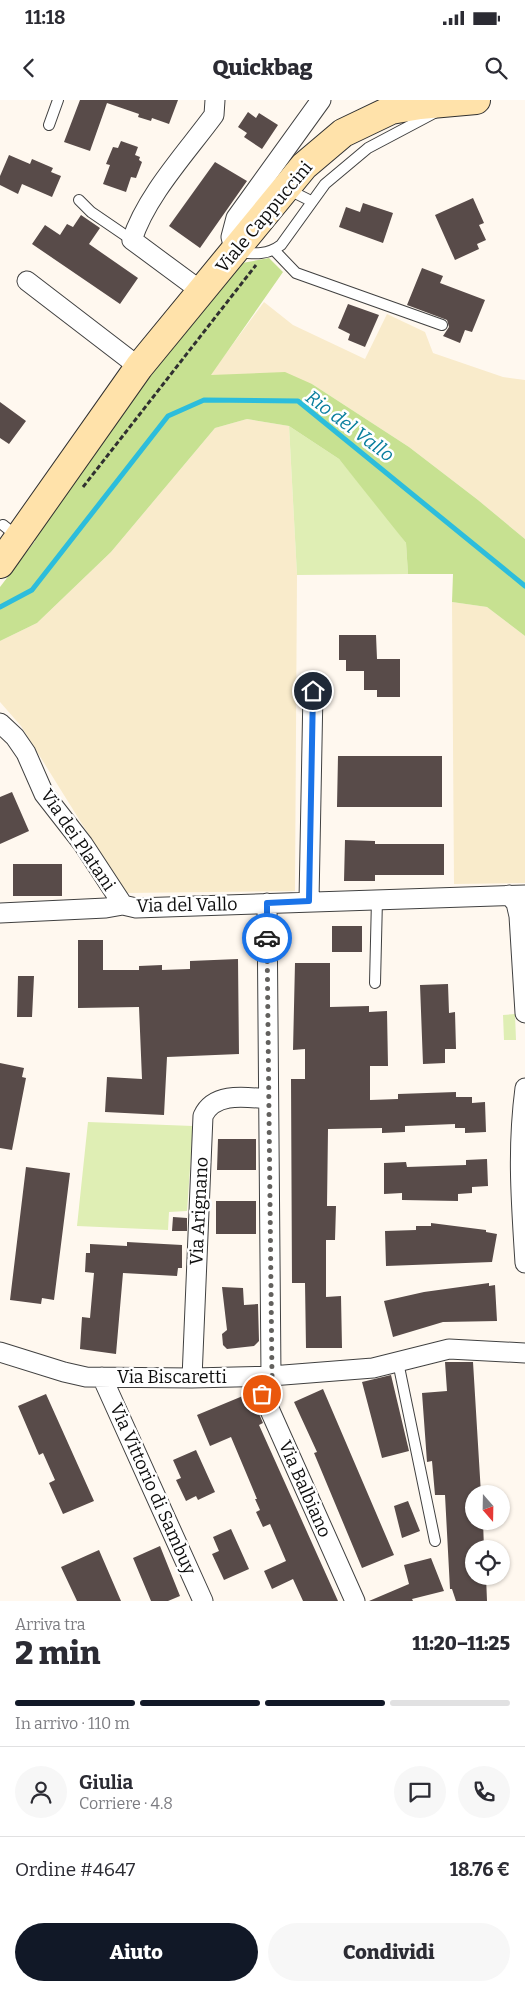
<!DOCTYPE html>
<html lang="it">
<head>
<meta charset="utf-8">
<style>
	:root { --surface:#fff; --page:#f7f7f7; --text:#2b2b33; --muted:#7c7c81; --line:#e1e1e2; --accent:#111827 }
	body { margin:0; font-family:Bitter,serif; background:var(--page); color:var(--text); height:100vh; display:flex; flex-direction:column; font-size:19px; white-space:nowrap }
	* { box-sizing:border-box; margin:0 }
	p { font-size:16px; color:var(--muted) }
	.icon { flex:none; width:28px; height:28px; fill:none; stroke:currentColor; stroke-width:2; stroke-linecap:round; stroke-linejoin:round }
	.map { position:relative; height:1501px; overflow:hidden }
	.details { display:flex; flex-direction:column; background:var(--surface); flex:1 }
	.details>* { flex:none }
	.needle { width:32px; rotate:160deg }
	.fabs { position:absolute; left:465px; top:1385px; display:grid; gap:10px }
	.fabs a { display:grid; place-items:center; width:45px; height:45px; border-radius:50%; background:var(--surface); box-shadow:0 1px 4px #0004; font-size:25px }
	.pin { position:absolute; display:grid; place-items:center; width:42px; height:42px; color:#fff; margin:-21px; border:2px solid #fff; border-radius:50%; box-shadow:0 1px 5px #0007 }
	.courier { position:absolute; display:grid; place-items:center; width:50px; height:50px; margin:-25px; border:4px solid #1a73e8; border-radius:50%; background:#fff; color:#222; box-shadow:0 1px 6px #0007 }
	.summary em { font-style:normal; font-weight:800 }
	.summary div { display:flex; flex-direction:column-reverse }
	.summary { display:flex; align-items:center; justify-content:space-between; height:85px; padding:0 15px }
	h1 { font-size:32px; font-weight:800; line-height:38px }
	.bar { display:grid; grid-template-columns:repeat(4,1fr); gap:8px 5px; align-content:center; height:60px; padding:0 15px }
	.bar i { height:6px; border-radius:4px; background:var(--line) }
	.bar .on { background:var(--accent) }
	.bar p { grid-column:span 4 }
	.line { display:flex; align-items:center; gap:12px; padding:0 15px; border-top:1px solid var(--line) }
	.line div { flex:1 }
	.round { display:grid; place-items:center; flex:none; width:52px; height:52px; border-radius:26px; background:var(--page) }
	.cta { display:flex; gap:10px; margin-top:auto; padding:10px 15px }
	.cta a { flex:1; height:58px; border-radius:30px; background:var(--accent); color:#fff; font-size:20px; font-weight:800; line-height:58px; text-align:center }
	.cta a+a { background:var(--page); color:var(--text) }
	.status { display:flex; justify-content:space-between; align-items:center; height:35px; padding:0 25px; background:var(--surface); direction:ltr }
	.status svg { height:14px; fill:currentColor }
	header { display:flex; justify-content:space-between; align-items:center; height:65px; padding:0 15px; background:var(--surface); font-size:22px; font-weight:800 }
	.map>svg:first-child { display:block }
	.farmland { fill:#f9ebcb }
	.green { fill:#dfeeb4 }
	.forest { fill:#c7e191 }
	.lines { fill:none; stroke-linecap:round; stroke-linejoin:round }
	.stream { stroke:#2cbddc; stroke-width:5 }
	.building { fill:#584b49 }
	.service-casing { stroke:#414141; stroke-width:12 }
	.minor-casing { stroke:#414141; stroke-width:21 }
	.secondary-casing { stroke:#303030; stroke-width:30 }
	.path { stroke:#303030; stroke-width:3; stroke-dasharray:5 2.5; stroke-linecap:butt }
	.service { stroke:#fff; stroke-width:10 }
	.minor { stroke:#fff; stroke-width:19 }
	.secondary { stroke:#ffe2aa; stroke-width:28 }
	.done { stroke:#62605d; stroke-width:5; stroke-dasharray:0 9 }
	.route { stroke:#1a73e8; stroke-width:6 }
	.labels { text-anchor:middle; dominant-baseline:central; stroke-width:5; stroke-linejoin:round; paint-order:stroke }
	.street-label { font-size:18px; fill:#0e0e0e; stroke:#fff }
	.water-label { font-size:19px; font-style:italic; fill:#0a7f9e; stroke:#fff }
</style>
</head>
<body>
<div class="status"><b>11:18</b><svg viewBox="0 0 49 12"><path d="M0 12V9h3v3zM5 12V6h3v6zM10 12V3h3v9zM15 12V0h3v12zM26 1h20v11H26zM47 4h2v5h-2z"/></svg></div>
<header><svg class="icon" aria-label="back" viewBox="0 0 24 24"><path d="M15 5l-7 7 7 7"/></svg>Quickbag<svg class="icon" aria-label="search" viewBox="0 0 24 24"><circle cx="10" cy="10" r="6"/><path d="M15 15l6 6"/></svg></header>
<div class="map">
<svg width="525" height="1501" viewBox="0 0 525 1501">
	<rect width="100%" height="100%" fill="#fff8ef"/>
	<path class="farmland" d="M264 202 293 225 365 259 387 214 425 232 433 253 503 277 525 280V439L478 400 409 347 312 284 210 275Z
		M247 319 289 326 297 475 295 791 125 793 21 626 0 602V541L37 523 111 452 215 328Z
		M452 502 487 507 525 536V783L454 784Z"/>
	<path class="green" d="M289 326 339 359 383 412 406 443 408 474 297 475Z
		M515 914 516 940H504L503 915Z
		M88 1022 193 1026 187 1111 169 1112 168 1130 77 1126Z"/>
	<path class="forest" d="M269 158 283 172 211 275 285 272 312 284 409 347 478 400 525 439V536L487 507 452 502 453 474H408L406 443 339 359 289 326 247 319 215 328 111 452 37 523 0 541V487L35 441 36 426 146 274 237 164Z"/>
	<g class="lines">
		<path class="stream" d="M0 507 32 490 168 316 204 300 298 301 525 486"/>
	</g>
	<path class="building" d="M80 0H178L169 24 152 18 151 21 138 17 139 14 107 3 90 51 64 42Z
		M248 12 256 18 259 13 278 25 262 49 244 37 247 33 238 27Z
		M121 41 138 47 135 55 140 57 139 60 142 62 136 78 131 77 126 92 103 84 110 65 106 64 113 47 118 48Z
		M9 55 30 64 32 59 53 68 51 72 61 76 52 97 22 84 18 94 0 85V76Z
		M215 62 247 81 200 148 169 126Z
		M473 98 484 123 479 125 486 140 477 144 479 149 455 160 435 115Z
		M363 103 393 113 383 143 339 127 346 107 360 112Z
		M81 115 100 128 89 144 138 178 120 204 32 144 45 125 60 135 67 124 73 127Z
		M422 168 443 176 440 183 485 200 472 232 465 230 460 243 443 236 449 227 447 220 407 205Z
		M348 204 379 215 365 247 348 240 350 234 338 228Z
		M0 302 26 321 9 344 0 338Z
		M339 535H376L377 559H400V597H377V590H364V571H346V560H339Z
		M338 656H442V707H337Z
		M12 692 29 731 0 744V697Z
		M345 740 375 741V744H444V775H375V781H344Z
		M13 764H62V796H13Z
		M332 826H362V852H332Z
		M78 840H103V870H139V866L162 865V870L190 869V861L238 859 239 954 167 957 164 1015 105 1012 107 977 142 979 139 907 78 908Z
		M295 863H330V907L369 906V912L387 911 388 966H370V1000L398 999V994L456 992V997H472V1003L485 1002 486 1032 465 1033V1028H455V1024L405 1026V1032L382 1033V1028L328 1029 327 1106H336L335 1140H326V1197L341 1196 342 1248H306L305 1183H292L291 979H305V949L293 950Z
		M18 876H34L32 917H17Z
		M448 884 449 913 455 912 456 949H445V963L423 964 420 885Z
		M0 963 24 968 22 977 26 978 12 1050 0 1048Z
		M218 1039H256V1070H217Z
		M487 1059 488 1086 472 1087V1093L458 1094V1101L402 1100V1093L384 1094V1063L406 1062 407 1067 466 1065V1060Z
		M26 1067 70 1073 54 1200 42 1198 41 1204 10 1200Z
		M216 1101H256V1134H216Z
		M173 1117 187 1118V1131H172Z
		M431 1123 486 1130V1132L497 1134 492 1162 386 1166 385 1131 416 1130V1126H431Z
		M127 1142 182 1145V1168H178L177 1176 123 1173 116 1254 80 1249 82 1217 90 1218 94 1173 85 1172 86 1153H90V1144L127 1146Z
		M489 1183V1186L495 1185 497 1221 443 1222 393 1237 384 1201 424 1192Z
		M222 1187 243 1188 244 1205 258 1204 259 1241 254 1246 227 1249 223 1245 222 1234 227 1230Z
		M445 1262H473L481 1394H474V1421H483L484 1449H474V1476H486L487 1501H456L452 1489H450L445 1395H435L432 1361 427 1362 422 1293 447 1291Z
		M391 1275 409 1351 382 1358 362 1282Z
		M323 1289 394 1455 362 1468 314 1353 317 1352 294 1302Z
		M250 1293 263 1323 259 1325 338 1501H303L293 1479 272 1489 264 1471 286 1461 270 1424 263 1427 256 1412 260 1410 255 1399H257L231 1337 210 1346 197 1315Z
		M46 1294 94 1401 63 1414 49 1383 55 1380 43 1353 39 1355 18 1306Z
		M196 1350 215 1392 198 1400 196 1396 186 1401 176 1380 181 1378 173 1360Z
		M408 1401 420 1431 402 1438 394 1406Z
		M231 1429 249 1469 224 1480 212 1454 219 1451 213 1437Z
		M160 1446 180 1496 168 1501H151L133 1458Z
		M99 1450 121 1501H77L61 1467Z
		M431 1458 444 1491 412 1499 413 1501H369L409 1484 404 1465Z"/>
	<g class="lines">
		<g class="service-casing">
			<path id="service" d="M49 25 58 0
				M287 89 311 101
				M79 100 91 112 132 140
				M274 150 296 173 442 225
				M238 152C255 154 268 155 281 145L325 84 368 48 436 12
				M3 425 18 437
				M375 883 377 799
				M398 1262 435 1441"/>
		</g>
		<g class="minor-casing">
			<path id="minor" d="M235 152 231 137 236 118 321 0
				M27 181 139 267
				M201 191 132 140C146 96 186 53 214 15L215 0
				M0 623 15 637 26 653 44 694 83 744 123 805
				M509 795 516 803 519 816 525 913
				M309 801 313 591
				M267 803 271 1276
				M0 813 106 808 123 805 136 808 525 795
				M525 988C517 1049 521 1101 525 1163
				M0 1252 64 1272 86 1277 192 1278 271 1276 373 1268 449 1249 525 1253
				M102 1277 203 1501
				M255 1277 355 1501
				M192 1278 203 1016C214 992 245 997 268 999"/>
		</g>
		<g class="secondary-casing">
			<path id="secondary" d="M0 464 139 267 304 66 343 33 391 10 420 5 476 0"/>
		</g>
		<path class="path" d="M83 387 256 165"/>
		<use href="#service" class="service"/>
		<use href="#minor" class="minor"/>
		<use href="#secondary" class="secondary"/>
	</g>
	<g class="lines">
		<path class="done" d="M262 1294 255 1277 272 1276 267 838"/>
		<path class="route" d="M267 838V803L309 801 313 591"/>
	</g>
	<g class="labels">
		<g class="street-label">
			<text transform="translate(264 117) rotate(-50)">Viale Cappuccini</text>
			<text transform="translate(78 740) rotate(56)">Via dei Platani</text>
			<text transform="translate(187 805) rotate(-1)">Via del Vallo</text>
			<text transform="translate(199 1111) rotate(-87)">Via Arignano</text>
			<text x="172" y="1277">Via Biscaretti</text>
			<text transform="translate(153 1389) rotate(66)">Via Vittorio di Sambuy</text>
			<text transform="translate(305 1389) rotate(66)">Via Balbiano</text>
		</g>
		<g class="water-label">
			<text transform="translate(350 326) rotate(37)">Rio del Vallo</text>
		</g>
	</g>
</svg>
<div class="fabs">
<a><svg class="needle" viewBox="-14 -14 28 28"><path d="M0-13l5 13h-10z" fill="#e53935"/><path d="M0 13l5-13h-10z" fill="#7c7c81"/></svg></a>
<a><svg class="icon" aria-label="locate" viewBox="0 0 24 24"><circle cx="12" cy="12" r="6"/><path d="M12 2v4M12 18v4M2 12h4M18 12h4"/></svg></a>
</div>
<div class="pin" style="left:262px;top:1294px;background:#ea580c"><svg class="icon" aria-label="bag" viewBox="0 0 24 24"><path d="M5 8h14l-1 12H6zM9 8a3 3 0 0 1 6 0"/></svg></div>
<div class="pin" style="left:313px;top:591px;background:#1f2937"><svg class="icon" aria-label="home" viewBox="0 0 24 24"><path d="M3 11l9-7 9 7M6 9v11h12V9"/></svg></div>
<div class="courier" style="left:267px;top:838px"><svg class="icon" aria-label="car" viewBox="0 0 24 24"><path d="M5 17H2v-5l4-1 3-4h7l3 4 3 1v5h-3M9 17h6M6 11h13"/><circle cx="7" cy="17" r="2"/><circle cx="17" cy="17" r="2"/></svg></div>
</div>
<section class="details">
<div class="summary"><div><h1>2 min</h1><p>Arriva tra</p></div><em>11:20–11:25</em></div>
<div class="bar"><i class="on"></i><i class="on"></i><i class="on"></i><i></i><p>In arrivo · 110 m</p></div>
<div class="line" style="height:90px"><a class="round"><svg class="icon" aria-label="person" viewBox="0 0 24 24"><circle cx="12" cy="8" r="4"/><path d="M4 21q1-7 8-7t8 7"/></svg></a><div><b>Giulia</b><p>Corriere · 4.8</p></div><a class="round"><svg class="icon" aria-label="chat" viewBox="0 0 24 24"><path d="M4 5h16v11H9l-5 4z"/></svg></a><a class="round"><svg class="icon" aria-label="phone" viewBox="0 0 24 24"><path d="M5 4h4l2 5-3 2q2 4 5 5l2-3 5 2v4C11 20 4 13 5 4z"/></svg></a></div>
<div class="line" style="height:65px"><div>Ordine #4647</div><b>18.76 €</b></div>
<div class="cta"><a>Aiuto</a><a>Condividi</a></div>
</section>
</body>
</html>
